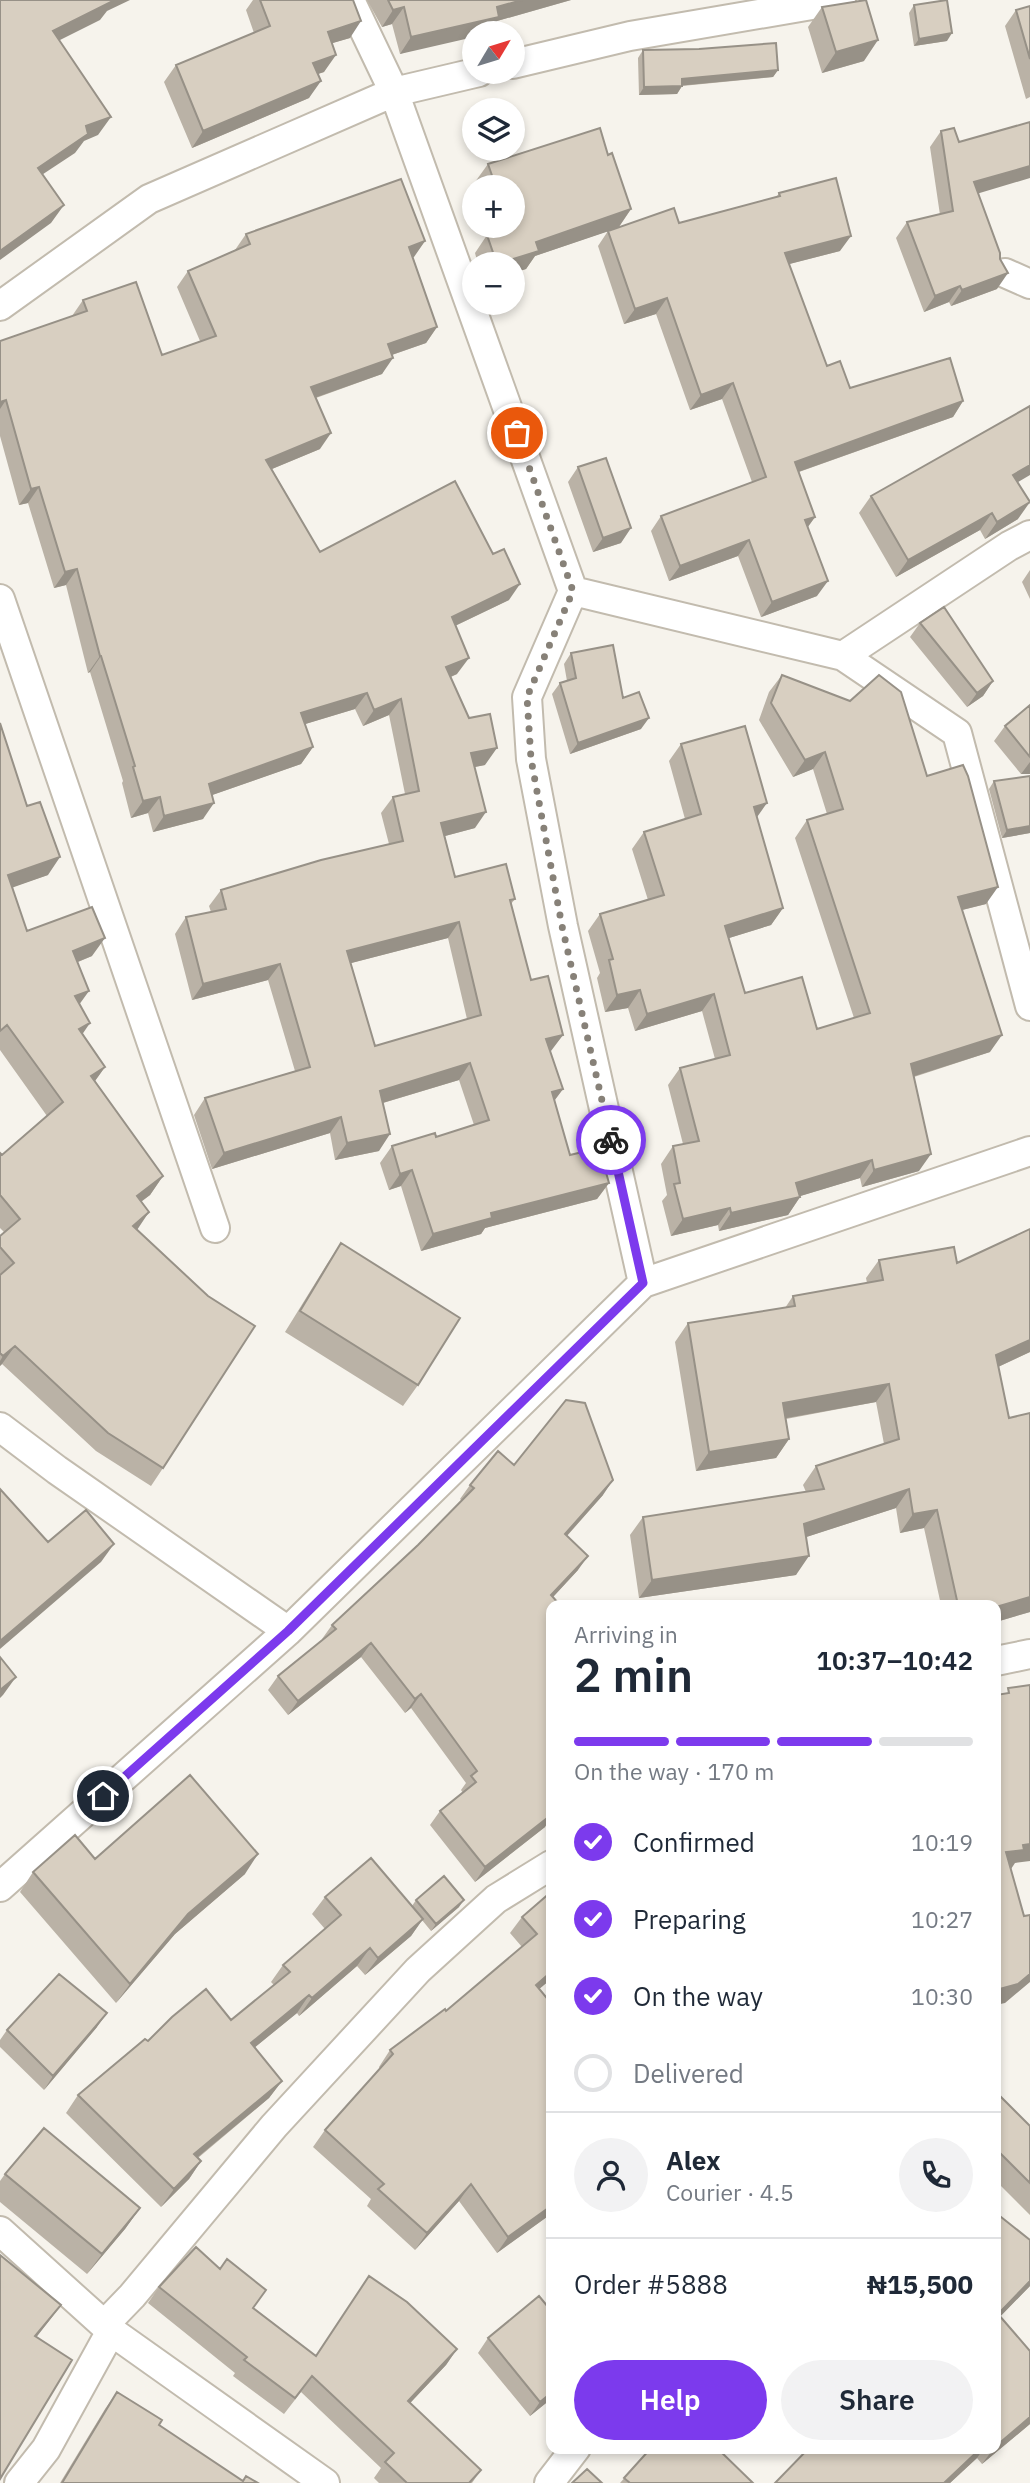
<!DOCTYPE html>
<html lang="en">
<head>
<meta charset="utf-8">
<style>
	:root { --surface:#fff; --page:#f2f2f3; --text:#1f2937; --muted:#747a83; --line:#e0e1e3; --accent:#7c3aed }
	body { margin:0; font-family:"IBM Plex Sans",sans-serif; background:var(--page); color:var(--text); height:100vh; display:flex; flex-direction:column; font-size:26px; white-space:nowrap }
	* { box-sizing:border-box; margin:0 }
	p { font-size:23px; color:var(--muted) }
	.icon { flex:none; width:38px; height:38px; fill:none; stroke:currentColor; stroke-width:2; stroke-linecap:round; stroke-linejoin:round }
	.map { position:relative; flex:1; overflow:hidden }
	.sheet { position:absolute; left:546px; top:1600px; width:455px; height:854px; display:flex; flex-direction:column; background:var(--surface); border-radius:14px; box-shadow:0 4px 10px #0003 }
	.sheet>* { flex:none }
	.needle { width:46px; rotate:52deg }
	.buttons { position:absolute; left:462px; top:21px; display:grid; gap:14px }
	.buttons a { display:grid; place-items:center; width:63px; height:63px; border-radius:50%; background:var(--surface); box-shadow:0 4px 10px #0003; font-size:35px }
	.pin { position:absolute; display:grid; place-items:center; width:60px; height:60px; color:#fff; margin:-30px; border:4px solid #fff; border-radius:50%; box-shadow:0 2px 7px #0007 }
	.courier { position:absolute; display:grid; place-items:center; width:70px; height:70px; margin:-35px; border:5px solid #7c3aed; border-radius:50%; background:#fff; color:#222; box-shadow:0 2px 9px #0007 }
	.summary em { font-style:normal; font-weight:600 }
	.summary div { display:flex; flex-direction:column-reverse }
	.summary { display:flex; align-items:center; justify-content:space-between; height:119px; padding:0 28px }
	h1 { font-size:46px; font-weight:600; line-height:52px }
	.bar { display:grid; grid-template-columns:repeat(4,1fr); gap:10px 7px; align-content:center; height:84px; padding:0 28px }
	.bar i { height:9px; border-radius:5px; background:var(--line) }
	.bar .current { background:var(--accent) }
	.bar p { grid-column:span 4 }
	.line { display:flex; align-items:center; gap:18px; padding:0 28px; border-top:2px solid var(--line) }
	.line div { flex:1 }
	.round { display:grid; place-items:center; flex:none; width:74px; height:74px; border-radius:37px; background:var(--page) }
	ol { padding:0 28px; list-style:none }
	li { display:flex; align-items:center; gap:21px; height:77px }
	li p { margin-inline-start:auto }
	li .icon { padding:7px; border-radius:50%; background:var(--accent); color:#fff; stroke-width:4 }
	li:last-child { color:var(--muted) }
	li i { width:38px; height:38px; border:4px solid var(--line); border-radius:50% }
	.button { display:flex; gap:14px; margin-top:auto; padding:14px 28px }
	.button a { flex:1; height:80px; border-radius:42px; background:var(--accent); color:#fff; font-size:28px; font-weight:600; line-height:80px; text-align:center }
	.button a+a { background:var(--page); color:var(--text) }
	.map>svg:first-child { display:block }
	.lines { fill:none; stroke-linecap:round; stroke-linejoin:round }
	.street-casing { stroke:#c2bbae; stroke-width:32 }
	.street { stroke:#fff; stroke-width:28 }
	.wall { fill:#bab2a6; fill-rule:evenodd }
	.shaded-wall { fill:#979187 }
	.building { fill:#d8cfc1; stroke:#979187; stroke-width:2; fill-rule:evenodd }
	.done { stroke:#878178; stroke-width:7; stroke-dasharray:0 12.6 }
	.route { stroke:#7c3aed; stroke-width:9 }
</style>
</head>
<body>
<div class="map">
<svg width="1030" height="2483" viewBox="0 0 1030 2483">
	<rect width="100%" height="100%" fill="#f6f3ec"/>
	<g class="lines">
		<g class="street-casing">
			<path id="street" d="M350 0 394 92 573 591 527 697 531 759 563 926 643 1283
				M513 64 630 36 841 0
				M1005 273 1030 284
				M0 306 149 199 394 92 479 72
				M573 591 843 656 957 733 1030 1006
				M0 599 215 1228
				M843 656 1009 546 1030 535
				M0 1427 57 1470 288 1631
				M996 1661 1030 1654
				M0 1887 288 1631 643 1283 1030 1151
				M0 2231 111 2331 325 2483
				M104 2325 132 2296 274 2126 418 1970 496 1899 551 1865
				M19 2483 46 2449 111 2331
				M549 2483 576 2448"/>
		</g>
		<use href="#street" class="street"/>
	</g>
	<path class="wall" d="M253 0H353L350 38 332 43 324 72 318 74 309 98 192 148 164 82 176 65 254 33 246 10Z
		M367 0H571L497 21 400 54 392 24 382 27Z
		M914 5 947 41 914 46 909 13Z
		M1030 6V97L1026 99 1005 26 1016 10Z
		M822 7 864 61 822 73 808 27Z
		M643 50 778 70 773 77 682 86 677 94 639 95 638 58Z
		M941 131 978 194 997 289 951 306 949 302 924 312 896 238 907 222 940 215 930 147Z
		M608 155 631 209 619 227 679 223 776 198 779 193 840 251 789 264 827 366 850 388 963 401 953 417 799 472 815 517 808 527 817 596 761 617 738 556 669 581 651 531 661 516 752 482 722 399 690 410 656 314 624 324 598 246 608 231 535 256 526 269 513 273V264H478L475 253 487 235 493 233 490 226H513V187H477L475 182 488 164Z
		M246 234 425 241 413 257 437 327 426 343 392 355 382 374 316 398 320 449 272 469 320 552 509 600 455 626 457 674 451 677 485 765 474 767 475 828 445 836 455 877 515 899 511 904 531 980 563 1035 550 1051 563 1089 554 1101 570 1155 609 1183 597 1199 485 1228 481 1234 421 1251 401 1186 389 1190 380 1163 392 1146 436 1137 474 1125 459 1080 383 1103 379 1151 335 1160 330 1133 212 1169 194 1115 205 1098 295 1071 268 980 192 1000 175 934 186 917 211 912 209 906 221 890 389 844 381 813 393 797 405 794 389 715 363 726 355 709 305 724 313 747 301 764 212 795 203 819 153 832 148 813 131 818 122 783 123 781 90 672 88 673 66 585 54 588 28 503 19 505 0 436V341L72 316 83 300 162 355 200 341 177 287 188 271 235 250ZM448 938 467 1019 375 1046 351 963Z
		M578 467 621 543 593 552 568 482Z
		M1018 482V519L985 539 980 530 896 577 859 513 871 496Z
		M1030 570V599L1022 582Z
		M920 623 993 681 983 696 967 707 910 637Z
		M571 653 623 698 641 729 570 754 552 694 560 683 567 681 564 664Z
		M782 675 927 776 986 904 962 910 990 1052 914 1077 919 1171 862 1187 860 1178 800 1196V1197L788 1215 719 1231 718 1225 671 1236 662 1201 667 1195 661 1164 673 1146 683 1144 668 1085 680 1068 715 1059 702 1011 635 1031 628 1008 605 1012 597 978 600 973 588 931 600 914 648 900 632 849 644 832 685 819 669 761 681 744 757 818 783 908 771 925 729 938 745 993 817 1029 854 1018 795 838 807 820 827 814 813 769 793 777 759 720 769 692Z
		M1030 705V774H1021L994 741 1005 726Z
		M0 723 48 875 12 887 27 931 92 956 78 962 79 1004 83 1034 105 1067 95 1081 163 1176 150 1195 141 1202 137 1229 163 1468 151 1486 96 1451 2 1364 0 1366V1236L4 1232 0 1228V1153L2 1155 47 1116 0 1050Z
		M994 781 1030 833 1002 838 989 789Z
		M341 1243 418 1385 403 1406 285 1332 327 1264Z
		M879 1260 957 1263 1030 1352 998 1367 1009 1418 1030 1413V1612L996 1622V1605H941L924 1528 900 1533 896 1508 806 1537 796 1575 639 1598 630 1535 643 1517 806 1492 803 1485 816 1466 884 1444 876 1402 786 1419 789 1439 776 1458 696 1471 675 1342 688 1323 785 1308 793 1296 867 1283 866 1278Z
		M514 1465 603 1495 567 1536 578 1570 553 1597 545 1827 475 1882 430 1825 440 1811 463 1793 461 1790 466 1783 411 1708 405 1713 361 1657 288 1715 268 1690 278 1676 323 1640 322 1639 332 1625 418 1545 462 1501 460 1499 470 1485Z
		M95 1859 245 1874 175 1934 116 2003 20 1892 33 1872Z
		M551 1892V1979L539 1989 551 2214 497 2253 459 2201 415 2250 367 2206 371 2199 313 2147 325 2130 380 2069 379 2067 390 2050 446 2011 522 1947 510 1933 522 1917Z
		M325 1897 412 1906 416 1900 459 1907 431 1931 422 1920 411 1936 365 1975 357 1966 299 2016 297 2013 254 2048 282 2081 269 2098 198 2158 201 2161 189 2179 161 2207 66 2113 78 2095 148 2041 231 2020 274 1985 271 1982 283 1965 325 1929 312 1914Z
		M97 2027 44 2090 0 2047V2040L7 2030Z
		M996 2092 1030 2126V2215L996 2181Z
		M5 2174 140 2208 125 2229 87 2274 0 2202V2181Z
		M996 2213 1030 2286 1000 2316 1030 2424 982 2464 977 2458 950 2483H775L809 2448H996Z
		M369 2276 457 2349 446 2365 410 2403 481 2470 472 2483H379L374 2478 381 2468 301 2392 284 2414 233 2376 235 2373 148 2303 159 2287 254 2308 316 2356Z
		M548 2307 551 2399 530 2416 478 2353 488 2338Z
		M117 2392 159 2425 243 2481 258 2483H60L105 2409Z
		M647 2448H717L753 2483H620L649 2450Z"/>
	<path class="shaded-wall" d="M109 0H130L107 11 100 20 40 50 53 31Z
		M522 0H571L497 21 488 33H474V37L400 54 411 37 497 7Z
		M404 7 392 24 382 27 393 10Z
		M361 21 350 38 316 48 328 32Z
		M952 33 947 41 914 46 919 39Z
		M878 40 864 61 822 73 836 52Z
		M336 55 324 72 302 79 313 63Z
		M778 70 773 77 677 86 682 79Z
		M321 81 309 98 192 148 203 131Z
		M682 86 677 94 639 95 644 87Z
		M111 117 98 135 84 141 75 153 25 186 38 168 86 126Z
		M1030 166V178L963 198 974 182Z
		M64 205 51 223 0 260V251Z
		M631 209 618 228 535 256 526 269 513 273V264H497L536 242Z
		M851 236 840 251 774 268 785 253Z
		M425 241 414 257 398 263 409 247Z
		M1008 273 997 289 951 306 962 290Z
		M960 286 949 302 924 312 935 296Z
		M667 298 656 314 624 324 635 309Z
		M437 327 426 343 377 360 388 344Z
		M393 358 382 374 300 403 311 387Z
		M733 383 722 399 690 410 701 395Z
		M6 400 0 409V402Z
		M963 401 953 417 784 477 795 462Z
		M331 433 320 449 255 476 266 460Z
		M1030 465V475L1001 492 1013 475Z
		M39 487 28 503 19 505 31 489Z
		M1030 502 1018 519 985 539 997 522Z
		M992 513 980 530 896 577 908 560Z
		M815 517 804 532 805 520Z
		M631 528 621 543 593 552 603 538Z
		M749 540 738 556 669 581 680 566Z
		M77 569 66 585 54 588 65 572Z
		M828 581 817 596 761 617 772 602Z
		M520 584 509 600 440 633 452 617Z
		M100 656H101L90 672 88 673Z
		M469 658 457 674 435 683 446 667Z
		M993 681 983 696 967 707 977 693Z
		M367 693 355 709 289 729 301 713Z
		M401 699 389 715 363 726 374 710Z
		M649 718 641 729 570 754 578 743Z
		M313 747 301 764 198 800 209 784Z
		M497 748 485 765 460 770 471 753Z
		M825 752 813 769 793 777 805 760Z
		M1030 762V774H1021Z
		M160 797 148 813 131 818 143 801Z
		M214 803 203 819 153 832 164 816Z
		M767 803 755 820 754 807Z
		M486 812 475 828 430 840 441 823Z
		M1030 826V833L1002 838 1007 830Z
		M60 857 48 875 0 892 8 875Z
		M998 887 986 904 946 914 958 897Z
		M783 908 771 925 713 943 725 926Z
		M459 922 448 938 336 967 347 951Z
		M105 938 92 956 60 969 73 951Z
		M280 964 268 980 192 1000 203 984Z
		M640 990 628 1008 605 1012 617 995Z
		M89 991 76 1009 75 996Z
		M714 994 702 1011 635 1031 647 1014Z
		M90 1023 77 1042 79 1029Z
		M563 1035 551 1051 535 1055 546 1039Z
		M1002 1035 990 1052 899 1081 911 1064Z
		M470 1063 459 1080 369 1107 380 1091Z
		M105 1067 92 1085 91 1076Z
		M563 1089 551 1105 552 1092Z
		M341 1117 330 1133 212 1169 224 1153Z
		M390 1134 379 1151 335 1160 347 1143Z
		M931 1154 919 1171 862 1187 874 1170Z
		M872 1160 860 1178 784 1201 796 1183Z
		M412 1170 401 1186 389 1190 400 1174Z
		M163 1176 150 1195 124 1214 137 1196Z
		M609 1183 597 1199 485 1228 481 1234 421 1251 433 1234 491 1213Z
		M800 1197 788 1215 719 1231 731 1213Z
		M730 1208 718 1225 671 1236 683 1219Z
		M149 1212 137 1230 133 1226Z
		M1030 1340V1352L983 1374 996 1355Z
		M15 1346 2 1364 0 1366V1361L3 1356Z
		M889 1384 876 1402 770 1421 783 1403Z
		M789 1439 776 1458 696 1471 709 1452Z
		M613 1480 603 1495 555 1549 565 1534Z
		M909 1489 896 1508 791 1542 804 1524Z
		M937 1510 924 1528 900 1533 913 1514Z
		M114 1544 101 1562 0 1649V1641Z
		M588 1556 578 1570 541 1610 551 1595Z
		M809 1556 796 1575 639 1598 652 1580Z
		M1030 1597V1612L996 1622V1607Z
		M371 1643 361 1657 288 1715 298 1701Z
		M16 1677 3 1695 0 1698V1690Z
		M421 1694 411 1708 405 1713 415 1699Z
		M551 1815V1818L545 1827 475 1882 485 1867Z
		M1030 1844V1861L1015 1863 1011 1869 1006 1852 1023 1845Z
		M258 1854 245 1874 175 1934 116 2003 130 1984 188 1914Z
		M464 1900 459 1907 431 1931 436 1924Z
		M423 1919 411 1936 365 1975 378 1958Z
		M370 1948 357 1966 299 2016 312 1998Z
		M551 1972V1979L524 2002 536 1985Z
		M1030 1974V1982L1005 2003 996 2005V1990Z
		M309 1995 297 2013 238 2061 251 2043Z
		M107 2013 97 2027 44 2090 53 2076Z
		M282 2081 269 2098 181 2171 194 2154Z
		M201 2161 189 2179 161 2207 174 2189Z
		M471 2184 459 2201 415 2250 427 2233Z
		M551 2206V2214L497 2253 508 2237Z
		M140 2208 125 2229 87 2274 102 2254Z
		M1030 2281V2286L996 2321 998 2314Z
		M61 2305 49 2321 24 2353 35 2336Z
		M457 2349 446 2365 397 2417 408 2401Z
		M551 2393V2399L530 2416 540 2402Z
		M1030 2417V2424L982 2464 994 2448H996V2446Z
		M981 2448H984L977 2458 950 2483H944Z"/>
	<path class="building" d="M0 0H113V1L53 31 111 117 86 126 88 134 38 168 64 205 0 251Z
		M260 0H353L361 21 328 32 336 55 313 63 321 81 203 131 176 65 270 26Z
		M388 0H522L497 7 499 17 411 37 404 7 393 10Z
		M866 0 878 40 836 52 822 7Z
		M947 0 952 33 919 39 914 5Z
		M1030 6V59L1016 10Z
		M776 43 778 70 682 79V86L644 87 643 50 699 49Z
		M1030 122V166L974 182 1000 253V259L1008 273 962 290 960 286 935 296 907 222 953 211 941 131 954 128 959 142Z
		M600 128 608 155 612 153 631 209 536 242 539 251 497 264 487 235 510 227V226H513V187H496L488 164Z
		M836 178 851 236 785 253 827 366 840 361 850 388 950 358 963 401 795 462 815 517 805 520 828 581 772 602 749 540 680 566 661 516 766 477 733 383 701 395 667 298 635 309 608 231 674 208 679 223 780 196 779 193Z
		M401 179 425 241 409 247 437 327 388 344 393 358 311 387 331 433 266 460 320 552 455 481 493 554 504 549 520 584 452 617 469 658 446 667 469 718 490 714 497 748 471 753 486 812 441 823 455 877 506 864 515 899 510 900 531 980 548 976 563 1035 546 1039 563 1089 552 1092 570 1155 599 1148 609 1183 491 1213 492 1218 433 1234 412 1170 400 1174 392 1146 435 1133 436 1137 489 1120 470 1063 380 1091 390 1134 347 1143 341 1117 224 1153 205 1098 310 1067 280 964 203 984 186 917 226 909 221 890 321 860 403 841 393 797 419 791 401 699 374 710 367 693 301 713 313 747 209 784 214 803 164 816 160 797 143 801 133 767 135 766 101 656H100L77 569 65 572 39 487 31 489 6 400 0 402V341L87 311 83 300 136 282 162 355 216 336 188 271 250 244 246 234ZM459 922 481 1015 375 1046 347 951Z
		M1030 406V465L1013 475 1030 502 997 522 992 513 908 560 871 496Z
		M606 458 631 528 603 538 578 467Z
		M944 607 993 681 977 693 920 623Z
		M613 645 623 698 639 692 649 718 578 743 560 683 576 678 571 653Z
		M782 675 850 701 879 675 901 692 927 776 963 765 968 776 998 887 958 897 1002 1035 911 1064 931 1154 874 1170 872 1160 796 1183 800 1197 731 1213 730 1208 683 1219 674 1184 680 1183 673 1146 699 1141 680 1068 730 1055 714 994 647 1014 640 990 617 995 609 960 613 959 600 914 664 895 644 832 701 814 681 744 745 726 767 803 754 807 783 908 725 926 745 993 802 977 817 1029 870 1013 807 820 843 809 825 752 805 760 771 703Z
		M1030 705V757L1005 726Z
		M0 723 27 806 40 802 60 857 8 875 27 931 92 907 105 938 73 951 89 991 75 996 90 1023 79 1029 105 1067 91 1076 163 1176 137 1196 149 1212 133 1226 208 1296 255 1326 163 1468 108 1433 15 1346 3 1356 0 1353V1275L14 1263 0 1247V1236L20 1219 0 1195V1153L2 1155 63 1102 7 1025 0 1031Z
		M1030 776V826L1007 830 994 781Z
		M1030 1229V1340L996 1355 1009 1418 1030 1413V1597L996 1607V1605H958L937 1510 913 1514 909 1489 804 1524 809 1556 652 1580 643 1517 824 1489 816 1466 899 1439 889 1384 783 1403 789 1439 709 1452 688 1323 795 1306 793 1296 883 1280 879 1260 954 1247 957 1263Z
		M341 1243 460 1318 418 1385 300 1311Z
		M566 1400 585 1403 613 1480 565 1534 588 1556 551 1595 560 1605H551V1815L485 1867 440 1811 476 1782 471 1776 477 1771 421 1694 415 1699 371 1643 298 1701 278 1676 336 1629 332 1625 418 1545 474 1488 470 1485 498 1451 514 1465Z
		M0 1489 48 1542 86 1510 114 1544 0 1641Z
		M0 1657 16 1677 0 1690Z
		M1030 1685V1844L1023 1845 1024 1850 1006 1852 1024 1916 1030 1915V1974L1018 1984 996 1990V1695L1009 1693 1008 1688Z
		M190 1775 258 1854 188 1914 130 1984 33 1872 75 1835 95 1859Z
		M371 1858 423 1919 378 1958 370 1948 312 1998 309 1995 251 2043 282 2081 194 2154 201 2161 174 2189 78 2095 145 2039 148 2041 172 2017 206 1989 231 2020 290 1972 283 1965 341 1915 325 1897Z
		M444 1876 464 1900 436 1924 416 1900Z
		M551 1892V1972L536 1985 551 2003V2206L508 2237 471 2184 427 2233 378 2189 384 2184 325 2130 393 2054 390 2050 445 2009 446 2011 537 1934 522 1917Z
		M59 1974 107 2013 53 2076 7 2030Z
		M996 2092 1030 2126V2183L996 2149Z
		M44 2128 140 2208 102 2254 5 2174Z
		M996 2213 1030 2240V2281L998 2314 1030 2351V2417L996 2446Z
		M196 2247 220 2269 227 2259 266 2290 253 2308 316 2356 369 2276 407 2302 457 2349 408 2401 481 2470 469 2483H407L385 2462 394 2453 312 2376 295 2398 244 2360 247 2357 159 2287Z
		M0 2255 61 2305 35 2336 72 2360 0 2479Z
		M539 2296 548 2307 551 2304V2393L540 2402 488 2338Z
		M117 2392 162 2420 159 2425 243 2481 246 2476 258 2483H62Z
		M651 2448H717L753 2483H630L624 2478Z
		M809 2448H981L944 2483H775Z
		M587 2469 602 2483H572Z"/>
	<g class="lines">
		<path class="done" d="M517 433 573 591 527 697 531 759 562 926 611 1140"/>
		<path class="route" d="M103 1796 288 1631 643 1283 611 1140"/>
	</g>
</svg>
<div class="buttons">
<a><svg class="needle" viewBox="-14 -14 28 28"><path d="M0-13l5 13h-10z" fill="#e53935"/><path d="M0 13l5-13h-10z" fill="#747a83"/></svg></a>
<a><svg class="icon" aria-label="layers" viewBox="0 0 24 24"><path d="M12 4l9 5-9 5-9-5zM3 14l9 5 9-5"/></svg></a>
<a>+</a>
<a>−</a>
</div>
<div class="pin" style="left:517px;top:433px;background:#ea580c"><svg class="icon" aria-label="bag" viewBox="0 0 24 24"><path d="M5 8h14l-1 12H6zM9 8a3 3 0 0 1 6 0"/></svg></div>
<div class="pin" style="left:103px;top:1796px;background:#1f2937"><svg class="icon" aria-label="home" viewBox="0 0 24 24"><path d="M3 11l9-7 9 7M6 9v11h12V9"/></svg></div>
<div class="courier" style="left:611px;top:1140px"><svg class="icon" aria-label="bike" viewBox="0 0 24 24"><circle cx="6" cy="16" r="4"/><circle cx="18" cy="16" r="4"/><path d="M6 16l4-8h5l3 8M10 8l3 8H6M13 5h3"/></svg></div>
<section class="sheet">
<div class="summary"><div><h1>2 min</h1><p>Arriving in</p></div><em>10:37–10:42</em></div>
<div class="bar"><i class="current"></i><i class="current"></i><i class="current"></i><i></i><p>On the way · 170 m</p></div>
<ol>
<li><svg class="icon" aria-label="check" viewBox="0 0 24 24"><path d="M5 12l5 5 9-10"/></svg>Confirmed<p>10:19</p></li>
<li><svg class="icon" aria-label="check" viewBox="0 0 24 24"><path d="M5 12l5 5 9-10"/></svg>Preparing<p>10:27</p></li>
<li><svg class="icon" aria-label="check" viewBox="0 0 24 24"><path d="M5 12l5 5 9-10"/></svg>On the way<p>10:30</p></li>
<li><i></i>Delivered</li>
</ol>
<div class="line" style="height:126px"><a class="round"><svg class="icon" aria-label="person" viewBox="0 0 24 24"><circle cx="12" cy="8" r="4"/><path d="M4 21q1-7 8-7t8 7"/></svg></a><div><b>Alex</b><p>Courier · 4.5</p></div><a class="round"><svg class="icon" aria-label="phone" viewBox="0 0 24 24"><path d="M5 4h4l2 5-3 2q2 4 5 5l2-3 5 2v4C11 20 4 13 5 4z"/></svg></a></div>
<div class="line" style="height:91px"><div>Order #5888</div><b>₦15,500</b></div>
<div class="button"><a>Help</a><a>Share</a></div>
</section>
</div>
</body>
</html>
